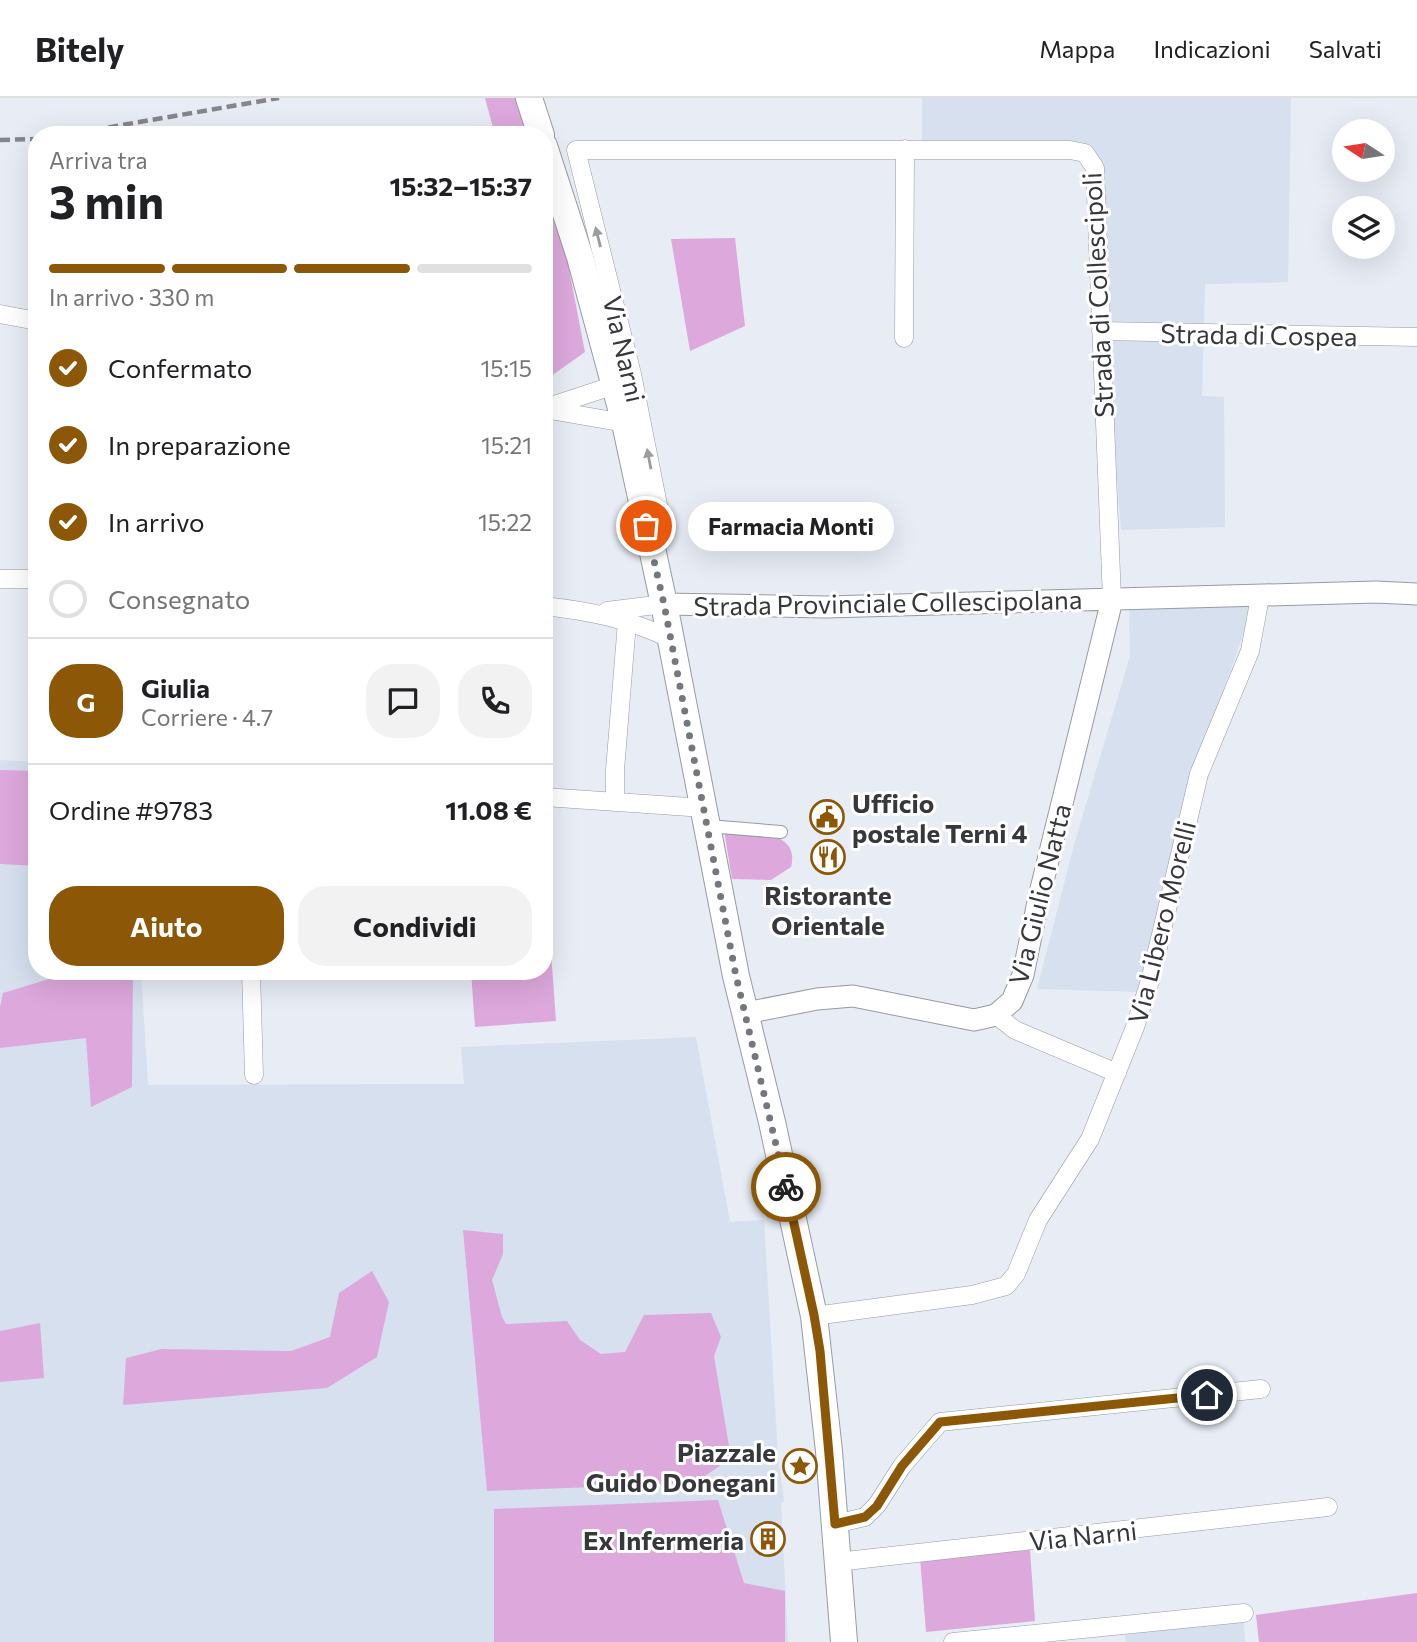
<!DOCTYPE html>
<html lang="it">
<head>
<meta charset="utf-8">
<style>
	:root { --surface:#fff; --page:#f2f2f2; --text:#202124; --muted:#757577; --line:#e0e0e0; --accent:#8c5807 }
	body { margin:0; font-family:Commissioner,sans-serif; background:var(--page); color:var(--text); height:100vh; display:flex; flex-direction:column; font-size:26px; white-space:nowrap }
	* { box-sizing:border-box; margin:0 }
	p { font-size:23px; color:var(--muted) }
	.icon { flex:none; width:38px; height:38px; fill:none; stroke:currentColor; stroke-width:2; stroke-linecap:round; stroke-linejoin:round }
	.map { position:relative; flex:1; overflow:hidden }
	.details { position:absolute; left:28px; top:28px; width:525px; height:854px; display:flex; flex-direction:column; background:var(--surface); border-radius:28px; box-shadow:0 7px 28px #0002 }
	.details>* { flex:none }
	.needle { width:46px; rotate:282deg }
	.tools { position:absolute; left:1332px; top:21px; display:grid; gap:14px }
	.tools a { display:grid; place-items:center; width:63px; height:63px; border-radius:50%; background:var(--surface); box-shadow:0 7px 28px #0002; font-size:35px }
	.pin { position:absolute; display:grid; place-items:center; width:60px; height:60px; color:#fff; margin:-30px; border:4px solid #fff; border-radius:50%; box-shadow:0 2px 7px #0007 }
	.courier { position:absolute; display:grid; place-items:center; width:70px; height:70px; margin:-35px; border:5px solid #8c5807; border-radius:50%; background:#fff; color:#222; box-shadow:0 2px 9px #0007 }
	.bubble { position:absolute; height:49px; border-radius:24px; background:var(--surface); box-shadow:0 7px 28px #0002; font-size:23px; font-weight:700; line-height:49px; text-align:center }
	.overview em { font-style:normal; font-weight:700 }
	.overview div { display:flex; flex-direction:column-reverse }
	.overview { display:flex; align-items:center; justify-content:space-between; height:119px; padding:0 21px }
	h1 { font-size:46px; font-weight:700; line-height:52px }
	.bar { display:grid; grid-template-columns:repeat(4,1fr); gap:10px 7px; align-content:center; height:84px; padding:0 21px }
	.bar i { height:9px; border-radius:5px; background:var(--line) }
	.bar .selected { background:var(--accent) }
	.bar p { grid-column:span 4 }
	.line { display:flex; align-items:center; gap:18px; padding:0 21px; border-top:2px solid var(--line) }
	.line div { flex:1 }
	.round { display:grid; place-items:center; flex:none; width:74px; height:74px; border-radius:28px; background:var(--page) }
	ol { padding:0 21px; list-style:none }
	li { display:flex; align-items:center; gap:21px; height:77px }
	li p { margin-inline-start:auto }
	li .icon { padding:7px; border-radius:50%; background:var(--accent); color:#fff; stroke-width:4 }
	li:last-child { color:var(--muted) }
	li i { width:38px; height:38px; border:4px solid var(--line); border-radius:50% }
	.action { display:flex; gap:14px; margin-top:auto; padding:14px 21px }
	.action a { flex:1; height:80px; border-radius:28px; background:var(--accent); color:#fff; font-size:28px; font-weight:700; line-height:80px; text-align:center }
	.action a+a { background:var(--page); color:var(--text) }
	header { display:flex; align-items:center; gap:42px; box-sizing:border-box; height:98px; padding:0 35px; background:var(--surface); border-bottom:2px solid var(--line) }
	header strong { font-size:33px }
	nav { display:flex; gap:38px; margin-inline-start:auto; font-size:24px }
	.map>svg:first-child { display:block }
	.built { fill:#d6e0ef }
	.green { fill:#dda8dc }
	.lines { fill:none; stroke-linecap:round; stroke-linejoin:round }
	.pedestrian-casing { stroke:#969ba3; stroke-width:14 }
	.minor-casing { stroke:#969ba3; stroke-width:19 }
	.tertiary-casing { stroke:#969ba3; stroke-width:23 }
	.primary-casing { stroke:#969ba3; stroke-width:28 }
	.pedestrian { stroke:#fff; stroke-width:12 }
	.minor { stroke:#fff; stroke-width:18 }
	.tertiary { stroke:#fff; stroke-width:21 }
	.primary { stroke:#fff; stroke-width:26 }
	.rail { stroke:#83878d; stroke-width:4.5; stroke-dasharray:10 5; stroke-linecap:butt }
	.oneway { fill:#9a9c9e }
	.done { stroke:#74777d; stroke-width:7; stroke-dasharray:0 12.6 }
	.route { stroke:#8c5807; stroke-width:9 }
	.labels { text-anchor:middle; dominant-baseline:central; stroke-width:6; stroke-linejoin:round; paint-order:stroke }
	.street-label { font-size:26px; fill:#36383c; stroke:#fff }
	.poi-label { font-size:26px; font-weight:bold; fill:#36383c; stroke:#fff; text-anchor:end }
</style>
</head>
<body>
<header>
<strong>Bitely</strong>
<nav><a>Mappa</a><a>Indicazioni</a><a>Salvati</a></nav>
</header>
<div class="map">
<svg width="1417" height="1544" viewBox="0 0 1417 1544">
	<rect width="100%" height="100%" fill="#e7ecf5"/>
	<path class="built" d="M922 0H1291L1288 184 1205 186 1202 298 1224 299 1225 429 1121 432 1091 47 922 45Z
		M1261 487 1223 593 1174 745 1139 894 1037 891 1074 747 1130 558 1129 492Z
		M0 662 37 664V873H141L148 987 464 986 461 949 696 939 730 1124 764 1122 778 1359 784 1404 781 1406 788 1544H0Z
		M1243 1519 1245 1544H1126L1124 1529Z"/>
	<path class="green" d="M485 0H515L527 37H495Z
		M544 89 566 156 585 254 544 283Z
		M735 140 745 228 690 253 671 141Z
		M0 672 37 673V768L0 766Z
		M724 732C748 735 801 731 791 769L771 782 732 781Z
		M547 798 556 923 475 929 471 873H544V799Z
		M76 873H133L132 989 91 1009 86 940 0 950V909L3 895Z
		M463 1132 503 1136V1156L492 1182 502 1219 506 1226 567 1223 580 1242 601 1256 625 1254 644 1217 711 1215 721 1239 714 1258 731 1360 695 1385 487 1393Z
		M372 1173 389 1204 377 1259 327 1290 123 1307 126 1260 162 1251 291 1253 330 1239 339 1195Z
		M40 1225 44 1280 0 1284V1233Z
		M718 1402 744 1485 785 1493V1544H494V1411Z
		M1030 1452 1035 1523 926 1534 920 1460Z
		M1417 1495V1544H1259L1256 1517Z"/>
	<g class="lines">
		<g class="pedestrian-casing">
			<path id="pedestrian" d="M708 728 781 734"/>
		</g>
		<g class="minor-casing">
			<path id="minor" d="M0 216 37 223
				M1101 233 1417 239
				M904 240 905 51
				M545 310 615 287
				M544 311 625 325
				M651 449 663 432 632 276 576 52H1070L1085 55 1095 70 1112 502
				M0 481H37
				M544 508C589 513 629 521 671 541
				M607 513 664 506
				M544 699 704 710
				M615 703V672L627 524
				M251 873 254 977
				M996 917 1015 932 1117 975
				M814 1218 972 1197 1006 1188 1016 1176 1038 1122 1090 1041 1135 929 1150 883 1199 676 1250 553 1260 499
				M835 1426 865 1419 877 1407 902 1368 940 1324 1261 1291
				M837 1464 1328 1409
				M953 1544 1244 1515"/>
		</g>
		<g class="tertiary-casing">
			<path id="tertiary" d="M664 506 826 509 1376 494 1417 496
				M746 915 817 901 853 898 974 922 996 917 1012 903 1023 877 1039 799 1112 502"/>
		</g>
		<g class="primary-casing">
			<path id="primary" d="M529 0 541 37
				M544 48 580 159 625 325 664 506 736 878 772 1024 814 1218 829 1353 844 1544"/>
		</g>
		<use href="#pedestrian" class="pedestrian"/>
		<use href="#minor" class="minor"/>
		<use href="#tertiary" class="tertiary"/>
		<use href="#primary" class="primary"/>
		<path class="rail" d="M64 37 279 0
			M0 42 37 41"/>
	</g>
	<defs><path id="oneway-solid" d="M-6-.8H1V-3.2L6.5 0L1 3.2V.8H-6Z" transform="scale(1.75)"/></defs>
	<g class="oneway">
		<use href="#oneway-solid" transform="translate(598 139) rotate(-104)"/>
		<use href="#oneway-solid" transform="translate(649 361) rotate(-101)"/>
	</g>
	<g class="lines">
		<path class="done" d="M646 428 664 506 736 878 786 1089"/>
		<path class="route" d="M786 1089 814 1217 820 1253 835 1426 865 1419 877 1408 902 1368 940 1324 1207 1297"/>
	</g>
	<defs>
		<g id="civic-ring" transform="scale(1.75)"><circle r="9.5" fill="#fff" stroke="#8c5807" stroke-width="1.5"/><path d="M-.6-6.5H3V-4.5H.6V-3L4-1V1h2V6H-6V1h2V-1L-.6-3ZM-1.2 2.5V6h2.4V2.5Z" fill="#8c5807"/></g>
		<g id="restaurant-ring" transform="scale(1.75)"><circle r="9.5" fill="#fff" stroke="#8c5807" stroke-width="1.5"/><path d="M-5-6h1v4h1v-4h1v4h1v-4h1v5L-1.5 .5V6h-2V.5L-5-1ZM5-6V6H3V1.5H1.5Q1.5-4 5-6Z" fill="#8c5807"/></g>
		<g id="sight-ring" transform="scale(1.75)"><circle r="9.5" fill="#fff" stroke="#8c5807" stroke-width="1.5"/><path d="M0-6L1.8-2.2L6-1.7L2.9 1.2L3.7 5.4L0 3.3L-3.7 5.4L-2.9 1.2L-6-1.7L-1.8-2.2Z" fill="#8c5807"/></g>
		<g id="building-ring" transform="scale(1.75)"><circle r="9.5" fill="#fff" stroke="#8c5807" stroke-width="1.5"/><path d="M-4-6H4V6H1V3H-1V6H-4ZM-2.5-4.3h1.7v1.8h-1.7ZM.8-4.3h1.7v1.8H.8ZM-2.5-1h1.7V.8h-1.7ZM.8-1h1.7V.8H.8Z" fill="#8c5807"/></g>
	</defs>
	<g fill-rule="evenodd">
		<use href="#civic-ring" x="827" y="719"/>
		<use href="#restaurant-ring" x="828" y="759"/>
		<use href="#sight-ring" x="800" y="1368"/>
		<use href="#building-ring" x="768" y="1441"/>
	</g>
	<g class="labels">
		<g class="street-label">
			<text transform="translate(1097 197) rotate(-93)">Strada di Collescipoli</text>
			<text transform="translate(1259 236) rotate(1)">Strada di Cospea</text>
			<text transform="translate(625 251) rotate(77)">Via Narni</text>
			<text transform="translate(888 504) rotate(-1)">Strada Provinciale Collescipolana</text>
			<text transform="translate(1039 796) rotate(-76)">Via Giulio Natta</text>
			<text transform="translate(1161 824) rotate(-76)">Via Libero Morelli</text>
			<text transform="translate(1083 1437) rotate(-6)">Via Narni</text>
		</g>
		<g class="poi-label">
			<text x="852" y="704" text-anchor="start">Ufficio<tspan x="852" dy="30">postale Terni 4</tspan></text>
			<text x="828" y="796" text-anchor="middle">Ristorante<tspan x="828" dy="30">Orientale</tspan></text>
			<text x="776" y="1353">Piazzale<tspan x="776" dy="30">Guido Donegani</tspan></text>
			<text x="744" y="1441">Ex Infermeria</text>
		</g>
	</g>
</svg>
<div class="tools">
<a><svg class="needle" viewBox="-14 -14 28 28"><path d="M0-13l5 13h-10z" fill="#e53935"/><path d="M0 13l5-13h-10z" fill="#757577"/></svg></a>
<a><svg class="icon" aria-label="layers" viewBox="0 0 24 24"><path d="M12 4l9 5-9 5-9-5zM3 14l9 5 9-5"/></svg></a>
</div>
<div class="pin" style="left:646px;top:428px;background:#ea580c"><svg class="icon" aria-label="bag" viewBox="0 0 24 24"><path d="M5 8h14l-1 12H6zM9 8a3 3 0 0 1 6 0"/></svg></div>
<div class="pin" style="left:1207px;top:1297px;background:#1f2937"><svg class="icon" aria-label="home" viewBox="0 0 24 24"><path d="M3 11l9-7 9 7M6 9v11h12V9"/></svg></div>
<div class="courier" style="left:786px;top:1089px"><svg class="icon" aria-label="bike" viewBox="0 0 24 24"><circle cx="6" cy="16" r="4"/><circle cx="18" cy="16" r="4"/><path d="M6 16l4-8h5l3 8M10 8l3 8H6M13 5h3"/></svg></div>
<div class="bubble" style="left:688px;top:404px;width:206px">Farmacia Monti</div>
<section class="details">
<div class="overview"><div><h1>3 min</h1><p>Arriva tra</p></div><em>15:32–15:37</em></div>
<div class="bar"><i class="selected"></i><i class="selected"></i><i class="selected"></i><i></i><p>In arrivo · 330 m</p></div>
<ol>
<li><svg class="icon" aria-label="check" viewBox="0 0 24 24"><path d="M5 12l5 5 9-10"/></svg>Confermato<p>15:15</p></li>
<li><svg class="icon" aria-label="check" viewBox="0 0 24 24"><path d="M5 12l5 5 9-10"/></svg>In preparazione<p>15:21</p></li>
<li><svg class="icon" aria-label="check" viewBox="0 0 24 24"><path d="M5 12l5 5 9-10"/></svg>In arrivo<p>15:22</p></li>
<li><i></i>Consegnato</li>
</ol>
<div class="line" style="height:126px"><b class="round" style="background:var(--accent);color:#fff">G</b><div><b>Giulia</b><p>Corriere · 4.7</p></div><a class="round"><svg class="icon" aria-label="chat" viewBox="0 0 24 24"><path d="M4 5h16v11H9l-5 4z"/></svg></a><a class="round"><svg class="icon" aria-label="phone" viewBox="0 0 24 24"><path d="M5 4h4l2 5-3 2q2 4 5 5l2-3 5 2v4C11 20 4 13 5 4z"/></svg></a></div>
<div class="line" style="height:91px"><div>Ordine #9783</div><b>11.08 €</b></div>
<div class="action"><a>Aiuto</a><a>Condividi</a></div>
</section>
</div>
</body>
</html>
